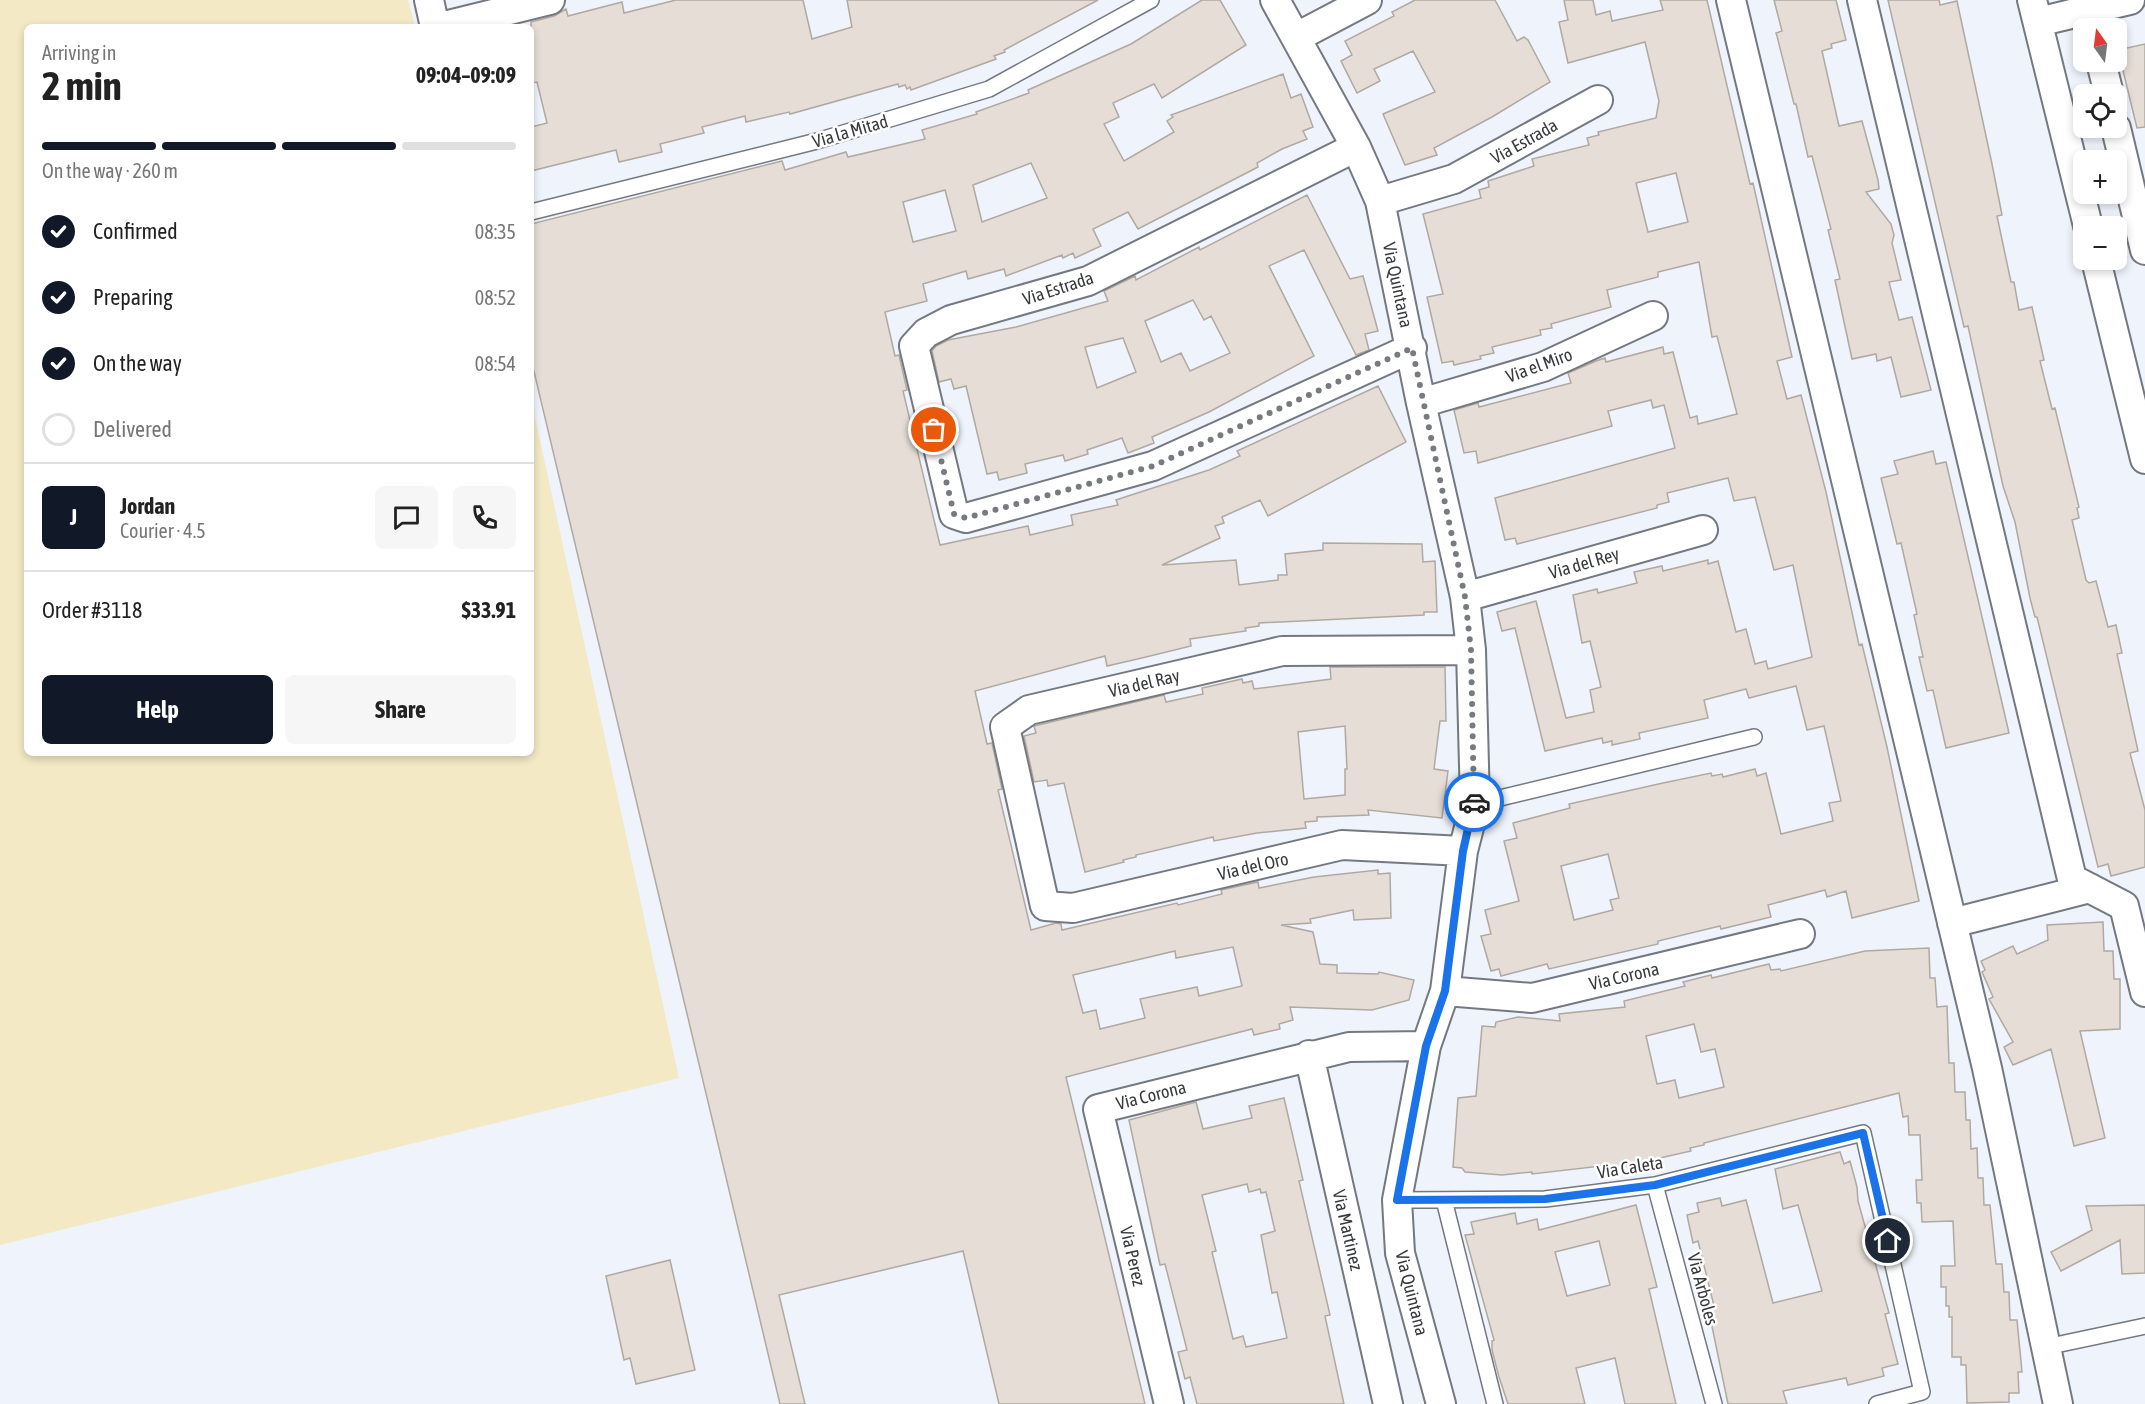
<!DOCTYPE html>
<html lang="en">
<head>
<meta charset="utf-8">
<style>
	:root { --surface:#fff; --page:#f6f6f6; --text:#222; --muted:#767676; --line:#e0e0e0; --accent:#111827 }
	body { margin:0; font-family:"Asap Condensed",sans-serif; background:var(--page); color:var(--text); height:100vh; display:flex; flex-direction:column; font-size:22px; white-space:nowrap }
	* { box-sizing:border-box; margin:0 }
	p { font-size:20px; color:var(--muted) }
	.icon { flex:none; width:33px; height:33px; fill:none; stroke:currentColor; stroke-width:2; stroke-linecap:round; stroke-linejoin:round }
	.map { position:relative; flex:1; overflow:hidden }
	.drawer { position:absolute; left:24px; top:24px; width:510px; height:732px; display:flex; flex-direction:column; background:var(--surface); border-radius:9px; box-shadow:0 3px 9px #0003 }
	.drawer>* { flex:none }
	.needle { width:39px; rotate:346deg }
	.controls { position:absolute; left:2073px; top:18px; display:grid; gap:12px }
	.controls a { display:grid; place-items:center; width:54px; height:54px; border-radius:9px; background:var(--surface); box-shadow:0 3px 9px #0003; font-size:30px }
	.pin { position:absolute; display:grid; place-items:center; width:51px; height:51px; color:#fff; margin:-26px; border:3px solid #fff; border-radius:50%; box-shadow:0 2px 6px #0007 }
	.courier { position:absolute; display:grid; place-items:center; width:60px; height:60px; margin:-30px; border:4px solid #1a73e8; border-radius:50%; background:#fff; color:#222; box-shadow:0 2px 8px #0007 }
	.headline em { font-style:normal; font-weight:700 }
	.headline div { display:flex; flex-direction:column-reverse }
	.headline { display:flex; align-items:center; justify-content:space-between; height:102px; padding:0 18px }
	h1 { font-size:39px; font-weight:700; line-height:45px }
	.bar { display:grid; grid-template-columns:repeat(4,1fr); gap:9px 6px; align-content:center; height:72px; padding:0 18px }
	.bar i { height:8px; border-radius:4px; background:var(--line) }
	.bar .selected { background:var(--accent) }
	.bar p { grid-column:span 4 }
	.line { display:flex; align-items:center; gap:15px; padding:0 18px; border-top:2px solid var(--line) }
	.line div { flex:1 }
	.round { display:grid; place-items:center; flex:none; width:63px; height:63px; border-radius:9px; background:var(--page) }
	ol { padding:0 18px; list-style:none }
	li { display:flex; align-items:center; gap:18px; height:66px }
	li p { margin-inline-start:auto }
	li .icon { padding:6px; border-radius:50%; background:var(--accent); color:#fff; stroke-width:4 }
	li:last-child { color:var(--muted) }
	li i { width:33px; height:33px; border:3px solid var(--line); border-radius:50% }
	.button { display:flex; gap:12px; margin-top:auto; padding:12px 18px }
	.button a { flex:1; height:69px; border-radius:9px; background:var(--accent); color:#fff; font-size:24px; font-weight:700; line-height:69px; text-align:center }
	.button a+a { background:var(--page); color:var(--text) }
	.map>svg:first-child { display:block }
	.sand { fill:#f3e9c4 }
	.building { fill:#e5ddd6; stroke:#b0a9a2; stroke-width:1.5; fill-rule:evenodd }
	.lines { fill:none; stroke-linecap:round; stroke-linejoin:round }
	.service-casing { stroke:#747880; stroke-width:18 }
	.minor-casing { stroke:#747880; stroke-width:32 }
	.service { stroke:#fff; stroke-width:15 }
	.minor { stroke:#fff; stroke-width:28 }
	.done { stroke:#777a7f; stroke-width:6; stroke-dasharray:0 10.8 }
	.route { stroke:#1a73e8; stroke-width:8 }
	.labels { text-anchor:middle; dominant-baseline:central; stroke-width:5; stroke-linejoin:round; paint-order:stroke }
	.street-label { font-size:18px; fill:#37393c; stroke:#fff }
</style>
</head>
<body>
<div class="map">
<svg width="2145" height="1404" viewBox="0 0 2145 1404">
	<rect width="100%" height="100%" fill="#eef3fc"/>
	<path class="sand" d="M0 0H408L415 27H27V753H531V399L679 1078 0 1245Z"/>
	<path class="building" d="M676 0H803L812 39 852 27 847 0H1098L1004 50 1005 52 994 56 996 59 911 90 910 87 907 89 905 85 899 87 898 84 790 114 789 112 746 122 745 116 702 127 704 133 660 144 662 152 619 162 616 150 531 171V127L547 123 537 82 531 83V22L554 16 566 9 568 16 622 2 624 13Z
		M1202 0H1220L1246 45 1162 98 1154 84 1113 103 1119 117 1104 124 1124 161 1174 132 1167 121 1173 117 1171 115 1283 74 1291 98 1301 94 1313 127 1303 131 1307 139 1282 149 1257 163 1258 167 1138 229 1128 212 1093 229 1101 246 1075 258 1073 253 1063 258 1062 255 1006 276 1004 269 968 279 966 271 923 284 927 301 885 312 895 356 899 355 907 390 903 391 940 545 1028 526 1030 535 1073 525 1071 515 1118 505 1116 500 1128 496 1209 470 1240 456 1237 451 1378 386 1406 442 1268 516 1260 500 1222 517 1224 523 1215 526 1220 538 1162 565 1236 560 1239 585 1278 580V575H1287L1285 554 1323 550V543L1422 544 1423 562 1435 561 1437 612H1424V615L1259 623V626L1245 628 1246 631 1190 639 1191 646 1146 657 1107 666 1105 656 975 691 987 744 992 743 1002 789 998 790 1031 930 1056 923 1061 924 1062 930 1177 903 1178 905 1222 894 1221 890 1258 882 1259 888 1314 877 1378 870V874L1390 873 1391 918 1354 920 1353 910 1310 919 1311 923 1281 925 1313 932 1320 964 1337 965V973L1378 974 1379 972 1414 980 1409 1000 1372 1010 1290 1007 1293 1020 1279 1024 1280 1029 1254 1035 1252 1029 1066 1077 1145 1404H999L963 1251 779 1295 805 1404H780L531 359V224L782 161 785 170 846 152 848 157 925 139 922 130 977 114 976 112 1029 93 1028 90 1131 44ZM1031 163 1047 198 982 222 973 185ZM945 190 956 231 913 242 903 202ZM1233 947 1242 986 1199 996 1197 987 1140 999 1145 1018 1100 1029 1096 1010 1083 1013 1073 975 1175 951 1176 958Z
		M1415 0H1495L1517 41 1524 37 1528 40 1550 82 1492 117 1434 148 1437 155 1405 165 1383 114 1435 92 1413 51 1374 69 1380 81 1357 93 1341 61 1352 55 1345 41 1394 16 1392 12Z
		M1564 0H1593L1596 15 1610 11 1612 21 1663 10 1660 0H1707L1750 184 1753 183 1792 357 1777 361 1787 399 1801 395 1826 492 1859 645 1862 644 1887 747 1919 901 1852 918 1846 891 1827 897 1825 890 1768 905 1771 917 1721 929 1720 926 1658 941V944L1549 969 1547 964 1501 976 1499 969 1491 971 1481 936 1491 934 1485 910 1519 901 1504 841 1517 838 1513 823 1570 808 1569 804 1663 783 1711 773 1712 776 1722 774 1723 777 1755 769 1757 776 1766 773 1781 834 1833 821 1829 803 1841 801 1824 726 1807 730 1796 686 1749 698 1746 689 1704 700 1708 718 1639 733 1640 739 1612 745V741L1603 743 1602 738 1545 751 1515 628 1502 631 1497 612 1536 601 1566 718 1594 712 1590 690 1601 687 1590 641 1582 643 1573 595 1597 589 1598 593 1637 583 1634 572 1662 566 1663 571 1708 560V564L1718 561 1736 632 1746 629 1755 664 1766 661 1768 669 1812 657 1793 565 1774 570 1755 497 1734 501 1728 478 1667 493 1669 502 1657 505V508L1517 544 1515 538 1505 540 1495 498 1675 448 1664 405 1653 408 1651 400 1608 411 1612 426 1478 463 1476 451 1464 453 1454 410 1478 403 1479 407 1571 383 1568 373 1596 361 1605 358 1606 362 1663 347 1664 354 1673 352 1690 418 1697 416 1698 424 1737 414 1717 336 1712 337 1699 262 1658 272V277L1607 290 1611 307 1551 324 1552 328 1540 330 1541 335 1492 347 1494 353 1480 356 1481 359 1454 365 1453 361 1442 363 1427 297 1443 294 1423 214 1481 198 1479 190 1489 187 1488 181 1534 166 1532 159 1589 145 1587 138 1599 135 1598 132 1656 118 1659 101 1645 42 1568 63 1559 22 1568 20ZM1676 173 1688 222 1648 232 1636 183ZM1608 854 1619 898 1610 900 1613 910 1574 920 1561 866Z
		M1774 0H1836L1846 40 1831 44 1832 48 1822 51 1839 126 1862 121 1878 180 1879 189 1866 192 1891 224 1894 235 1892 243 1901 280 1889 282 1899 320 1912 317 1931 390 1901 397 1891 357 1877 361 1876 354 1852 359 1835 280 1840 279 1828 230 1831 229 1812 156 1808 157 1796 104H1794L1777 36 1776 33 1782 31Z
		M1888 0H1939L1940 5 1957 1 1992 164 2002 215 1997 216 2011 282H2014L2019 310 2032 307 2044 360 2040 361 2052 409 2055 408 2079 507 2077 508 2079 518 2072 520 2086 580 2089 583 2096 581 2108 627 2116 625 2122 653 2117 654 2138 751 2130 753 2145 810V867L2111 876 2108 864 2098 867 2037 617H2035L2030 598 2015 522 2003 486 1968 326 1964 327Z
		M2145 44V127L2137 128 2118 50Z
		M1307 195 1350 279 1363 276 1378 331 1365 334 1369 350 1356 355 1304 250 1269 266 1314 356 1209 412 1152 437 1154 443 1128 453 1122 438 1087 450 1088 454 1065 461 1063 455 1025 464 1027 473 999 480 997 472 987 474 966 386 954 389 951 379 939 382 932 351 936 346 948 340 1016 327 1108 301 1104 291 1135 276 1136 280 1199 247 1200 250ZM1193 300 1204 320 1211 316 1230 353 1190 371 1181 353 1161 362 1145 321ZM1123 338 1136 372 1097 388 1085 347Z
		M1933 451 1936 464 1946 462 2009 733 1946 748 1933 690 1927 691 1919 657H1923L1914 615 1917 614 1901 543 1897 544 1881 478 1898 474 1894 461Z
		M1330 667H1445L1446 721H1440L1434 769 1448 771 1442 818 1368 810 1369 815 1317 817V821L1305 822 1306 828 1257 833 1214 841 1213 837 1136 855V857L1123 860 1124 862 1085 872 1064 783 1048 786 1047 780 1034 782 1024 736 1036 733 1034 726 1164 695 1166 702 1203 694 1202 688 1242 679 1243 683 1252 681 1254 689 1331 679ZM1345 726 1347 769H1345V795L1304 799 1298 732Z
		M2103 922 2104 951H2113L2114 979H2120V1029L2080 1031 2105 1138 2074 1146 2051 1049 2013 1065 2004 1047 2013 1042 1989 999 1993 997 1982 972 1985 970 1981 961 2013 946 2017 954 2048 940 2047 925Z
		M1929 948 1930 978H1935L1937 1007 1947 1006 1949 1063H1954L1955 1092H1965L1966 1120H1970L1971 1149 1977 1148 1978 1178H1983L1984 1205H1990L1996 1264H2002L2004 1292H2009L2010 1320H2017L2022 1372H2018L2019 1393H2009V1402L1967 1403 1966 1365H1961V1357H1952V1317H1949V1306H1946V1287H1941V1266H1955L1953 1221 1922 1222 1921 1203H1917L1916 1180H1922L1920 1135H1909L1908 1116 1903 1117 1899 1093 1704 1143V1145L1690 1148 1691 1151 1602 1171 1601 1166 1532 1174V1172L1502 1175 1465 1172 1462 1168 1453 1167 1458 1098 1476 1096 1482 1026 1495 1027 1496 1022 1518 1017 1560 1021 1559 1014 1625 1007 1624 1001 1685 986 1683 982 1711 975 1712 978 1769 964 1771 970 1780 969 1781 971 1865 951ZM1694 1024 1701 1052 1715 1049 1724 1087 1679 1098 1675 1080 1657 1084 1646 1036Z
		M1284 1098 1303 1180 1299 1181 1330 1315 1325 1316 1344 1404H1197L1190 1377 1185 1379 1178 1352 1187 1350 1165 1264 1160 1265 1129 1120 1196 1102 1203 1129 1252 1118 1249 1106ZM1247 1184 1249 1192 1260 1189 1261 1193 1266 1192 1275 1231 1261 1235 1272 1293 1277 1292 1287 1338 1246 1347 1243 1336 1233 1339 1212 1252 1216 1251 1202 1195Z
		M1840 1152 1844 1164 1850 1161 1857 1187 1858 1201 1889 1313 1885 1314 1898 1364 1882 1368 1884 1376 1848 1385 1846 1378 1783 1391 1787 1404H1728L1708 1307 1714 1306 1698 1241 1693 1243 1687 1215 1699 1212 1697 1203 1720 1198 1722 1206 1746 1200 1773 1303 1822 1291 1798 1205 1783 1209 1775 1169Z
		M1636 1205 1657 1287 1649 1289 1676 1404H1625L1615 1358 1576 1368 1585 1404H1508L1499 1377 1492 1350V1341L1494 1340 1465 1235 1474 1234 1471 1222 1515 1213 1517 1224 1537 1219 1539 1230ZM1599 1241 1610 1285 1567 1296 1555 1252Z
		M2145 1205V1273L2122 1274 2120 1240 2061 1271 2051 1252 2092 1230 2086 1206Z
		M670 1260 695 1370 636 1384 630 1358 624 1360 606 1276Z"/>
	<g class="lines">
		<g class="service-casing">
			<path id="service" d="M531 212 817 141 989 89 1151 0
				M1475 804 1754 737
				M1655 1185 1714 1404
				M1397 1200 1545 1199 1655 1185 1863 1133 1922 1392 1877 1404
				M1444 1200 1495 1404
				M2046 1347 2145 1326"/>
		</g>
		<g class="minor-casing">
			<path id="minor" d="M429 0 435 27
				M1275 0 1356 147 1380 201 1421 403 1465 597 1471 650 1475 804 1463 851 1445 991 1426 1046 1397 1200 1400 1253 1441 1404
				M1731 0 1987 1068 2058 1404
				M1862 0 2072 879 2124 906 2145 992
				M2032 0 2088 226
				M2038 22 2130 0
				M440 27 550 0
				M1297 37 1367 0
				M2101 62 2109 94
				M2116 128 2145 250
				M1356 147 1088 281 951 320 926 333 914 346 954 514 966 518 1153 466 1412 348
				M1380 201 1454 179 1598 100
				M2096 260 2145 459
				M1421 403 1543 367 1653 316
				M1465 597 1703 530
				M1463 851 1342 845 1073 908 1045 906 1005 727 1029 710 1282 651 1471 650
				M1952 923 2090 888
				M1445 991 1532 998 1800 934
				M1309 1055 1388 1404
				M1169 1404 1098 1109 1349 1047 1426 1046"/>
		</g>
		<use href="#service" class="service"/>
		<use href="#minor" class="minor"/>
	</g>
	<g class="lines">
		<path class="done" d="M934 430 954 514 966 518 1153 466 1412 348 1465 597 1471 650 1474 802"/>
		<path class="route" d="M1474 802 1463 851 1445 991 1426 1046 1397 1200 1545 1199 1655 1185 1863 1133 1888 1241"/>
	</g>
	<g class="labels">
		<g class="street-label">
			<text transform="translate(850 131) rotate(-16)">Via la Mitad</text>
			<text transform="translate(1524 141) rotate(-29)">Via Estrada</text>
			<text transform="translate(1398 285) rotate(78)">Via Quintana</text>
			<text transform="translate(1058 288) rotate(-18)">Via Estrada</text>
			<text transform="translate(1539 365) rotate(-20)">Via el Miro</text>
			<text transform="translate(1584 563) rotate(-16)">Via del Rey</text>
			<text transform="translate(1144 683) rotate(-13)">Via del Ray</text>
			<text transform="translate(1253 866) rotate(-13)">Via del Oro</text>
			<text transform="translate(1624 976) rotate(-13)">Via Corona</text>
			<text transform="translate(1151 1095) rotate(-14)">Via Corona</text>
			<text transform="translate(1630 1167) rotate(-9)">Via Caleta</text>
			<text transform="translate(1348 1230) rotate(77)">Via Martinez</text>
			<text transform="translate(1133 1256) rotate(77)">Via Perez</text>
			<text transform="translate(1703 1289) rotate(75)">Via Arboles</text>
			<text transform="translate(1412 1293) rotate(76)">Via Quintana</text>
		</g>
	</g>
</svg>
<div class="controls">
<a><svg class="needle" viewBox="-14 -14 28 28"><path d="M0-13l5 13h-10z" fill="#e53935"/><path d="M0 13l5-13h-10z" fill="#767676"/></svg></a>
<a><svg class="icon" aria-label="locate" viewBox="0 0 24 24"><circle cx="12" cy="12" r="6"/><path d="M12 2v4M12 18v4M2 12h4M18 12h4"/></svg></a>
<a>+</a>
<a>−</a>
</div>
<div class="pin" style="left:934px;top:430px;background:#ea580c"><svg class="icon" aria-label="bag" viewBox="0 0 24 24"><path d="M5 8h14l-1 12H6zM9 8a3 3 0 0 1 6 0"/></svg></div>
<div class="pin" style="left:1888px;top:1241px;background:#1f2937"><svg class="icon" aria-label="home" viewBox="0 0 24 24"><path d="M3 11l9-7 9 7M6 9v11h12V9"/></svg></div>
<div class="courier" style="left:1474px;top:802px"><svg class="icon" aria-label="car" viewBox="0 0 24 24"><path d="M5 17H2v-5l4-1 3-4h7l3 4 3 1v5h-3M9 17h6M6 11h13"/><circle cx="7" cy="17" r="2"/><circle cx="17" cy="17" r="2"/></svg></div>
<section class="drawer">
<div class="headline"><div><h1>2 min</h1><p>Arriving in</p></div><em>09:04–09:09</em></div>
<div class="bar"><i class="selected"></i><i class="selected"></i><i class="selected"></i><i></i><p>On the way · 260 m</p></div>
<ol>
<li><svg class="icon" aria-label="check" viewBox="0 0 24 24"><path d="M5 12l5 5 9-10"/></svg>Confirmed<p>08:35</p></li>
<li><svg class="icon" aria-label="check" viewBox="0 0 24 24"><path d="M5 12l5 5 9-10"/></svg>Preparing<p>08:52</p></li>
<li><svg class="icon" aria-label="check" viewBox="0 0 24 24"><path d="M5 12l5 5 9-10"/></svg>On the way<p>08:54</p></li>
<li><i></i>Delivered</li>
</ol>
<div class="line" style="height:108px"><b class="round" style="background:var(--accent);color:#fff">J</b><div><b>Jordan</b><p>Courier · 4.5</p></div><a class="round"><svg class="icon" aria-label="chat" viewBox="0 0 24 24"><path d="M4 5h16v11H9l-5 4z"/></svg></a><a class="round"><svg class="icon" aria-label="phone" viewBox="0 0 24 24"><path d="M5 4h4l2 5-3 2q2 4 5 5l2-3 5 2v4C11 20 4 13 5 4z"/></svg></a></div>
<div class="line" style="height:78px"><div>Order #3118</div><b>$33.91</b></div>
<div class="button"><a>Help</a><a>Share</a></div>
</section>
</div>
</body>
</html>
